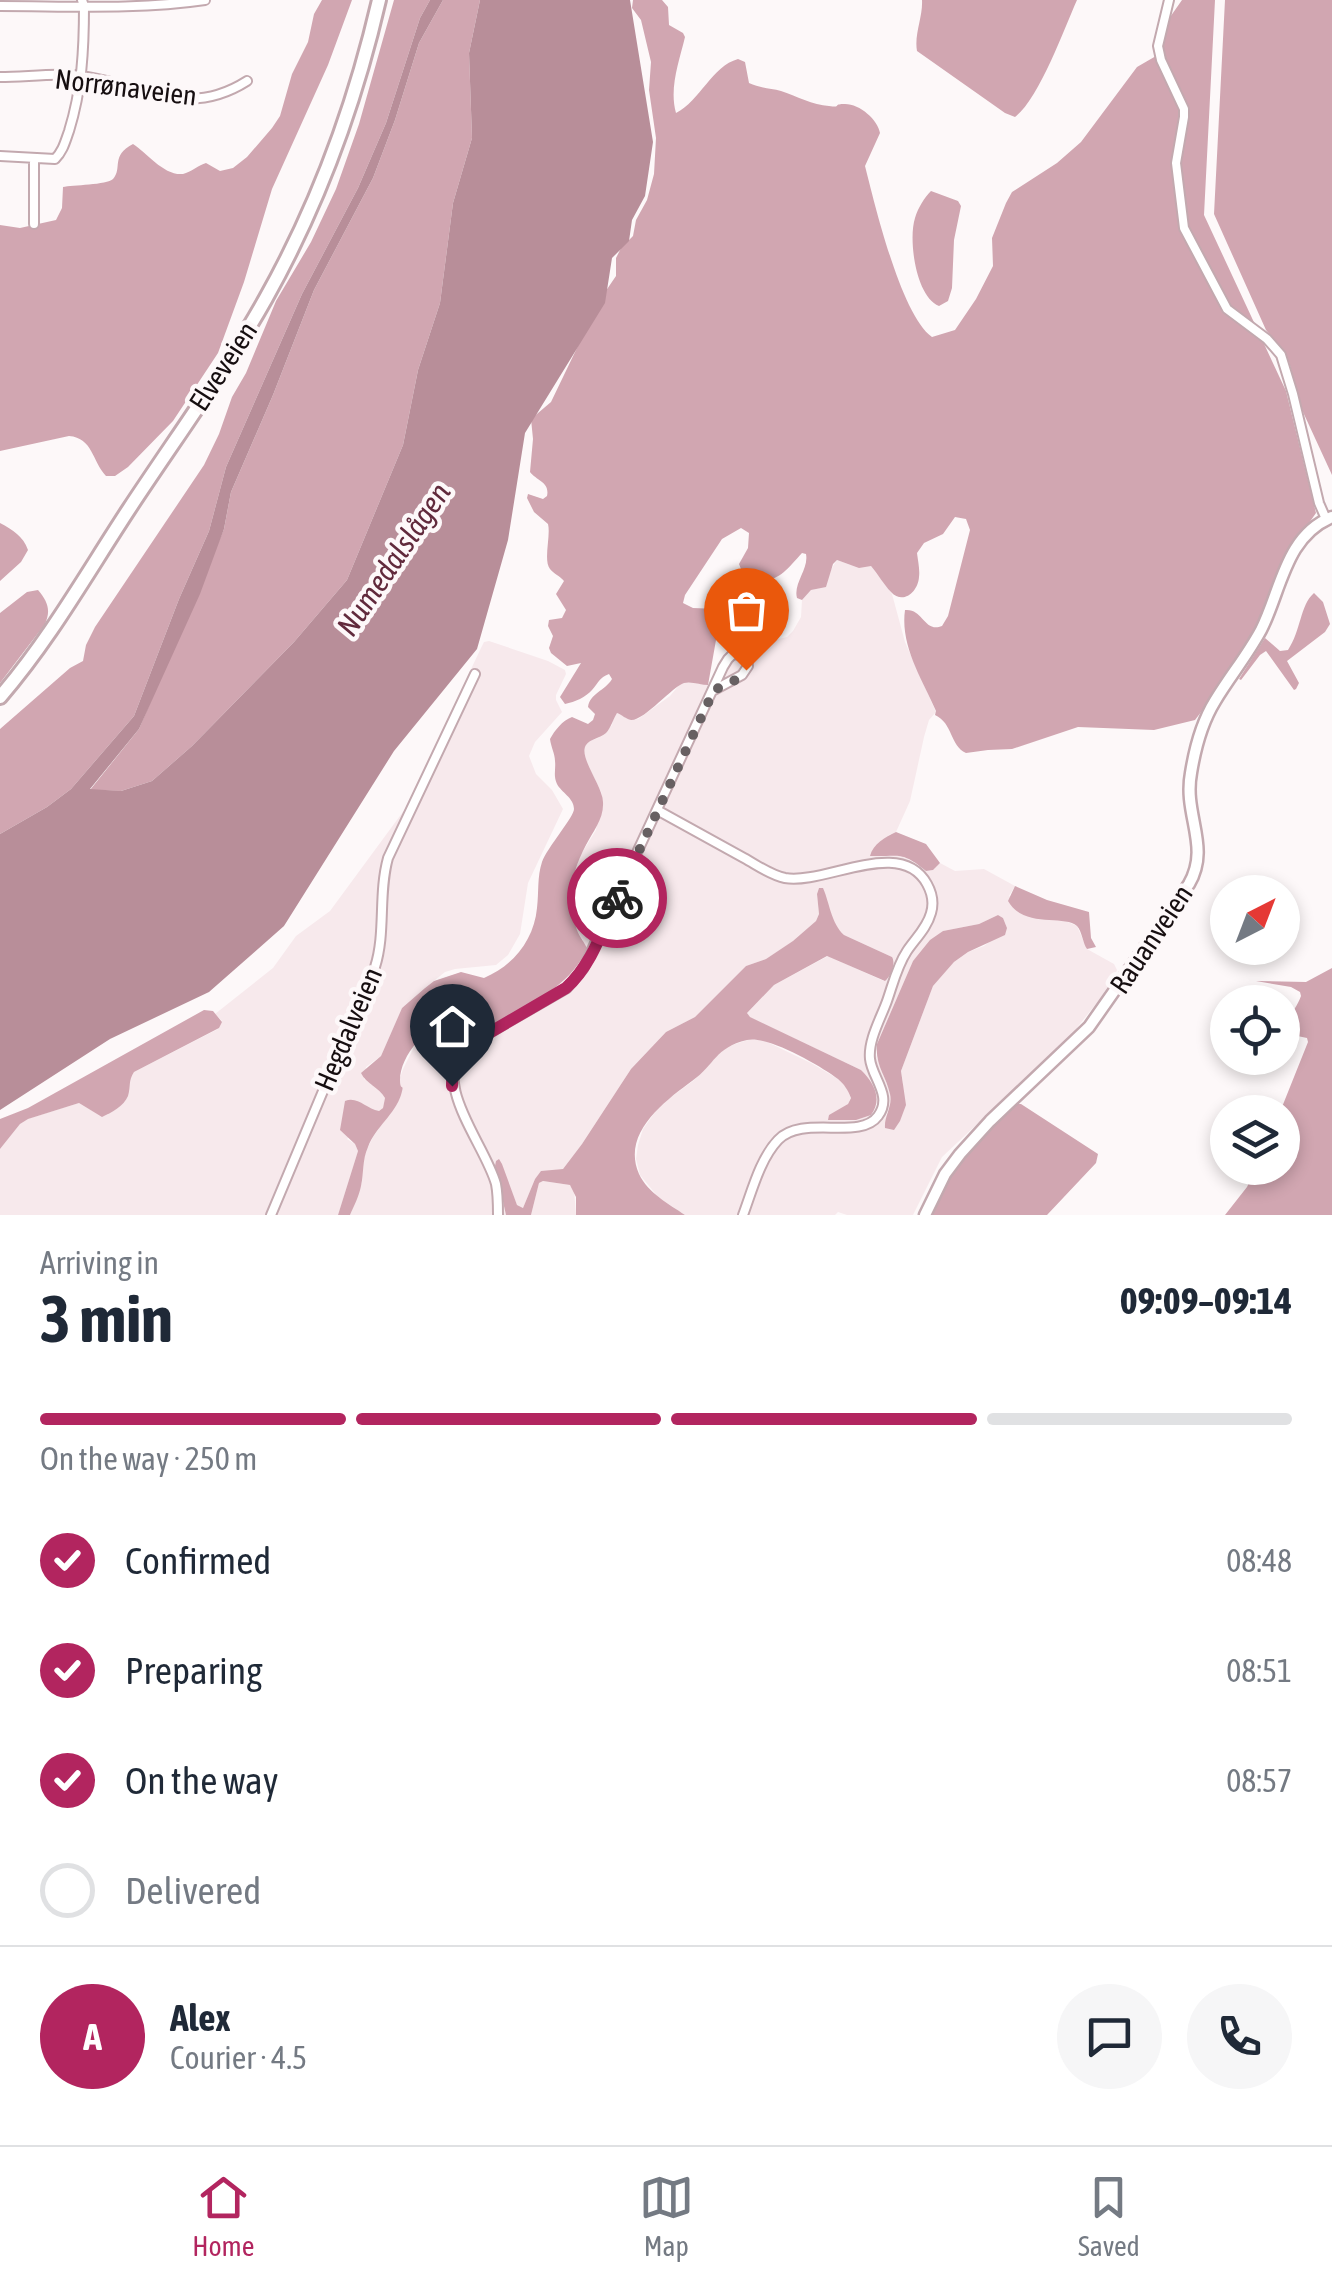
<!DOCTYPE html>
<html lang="en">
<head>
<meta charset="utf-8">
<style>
	:root { --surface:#fff; --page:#f6f6f7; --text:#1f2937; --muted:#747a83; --line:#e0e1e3; --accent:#b2255f }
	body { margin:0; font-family:"Asap Condensed",sans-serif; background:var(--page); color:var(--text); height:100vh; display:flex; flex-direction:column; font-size:38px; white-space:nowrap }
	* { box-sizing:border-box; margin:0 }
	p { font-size:32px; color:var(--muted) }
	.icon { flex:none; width:55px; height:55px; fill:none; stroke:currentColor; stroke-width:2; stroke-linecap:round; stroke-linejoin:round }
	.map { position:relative; height:1215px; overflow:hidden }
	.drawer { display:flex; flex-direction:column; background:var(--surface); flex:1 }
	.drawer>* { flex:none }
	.needle { width:65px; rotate:42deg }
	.fabs { position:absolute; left:1210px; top:875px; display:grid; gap:20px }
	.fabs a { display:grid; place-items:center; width:90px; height:90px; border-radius:50%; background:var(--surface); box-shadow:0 5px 15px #0003; font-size:50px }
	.pin { position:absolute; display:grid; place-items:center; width:85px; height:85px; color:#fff; margin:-102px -42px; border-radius:50% 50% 50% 0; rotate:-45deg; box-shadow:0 0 10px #0007 }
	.pin .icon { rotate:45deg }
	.courier { position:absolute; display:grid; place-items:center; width:100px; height:100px; margin:-50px; border:8px solid #b2255f; border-radius:50%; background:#fff; color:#222; box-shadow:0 2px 12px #0007 }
	.headline em { font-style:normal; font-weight:700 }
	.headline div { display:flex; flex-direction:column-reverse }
	.headline { display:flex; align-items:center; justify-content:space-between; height:170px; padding:0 40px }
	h1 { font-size:65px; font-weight:700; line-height:75px }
	.bar { display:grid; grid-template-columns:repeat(4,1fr); gap:15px 10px; align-content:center; height:120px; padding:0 40px }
	.bar i { height:12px; border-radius:8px; background:var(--line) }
	.bar .current { background:var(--accent) }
	.bar p { grid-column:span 4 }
	.line { display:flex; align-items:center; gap:25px; padding:0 40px; border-top:2px solid var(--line) }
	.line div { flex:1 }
	.round { display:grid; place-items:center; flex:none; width:105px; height:105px; border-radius:52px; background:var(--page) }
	ol { padding:0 40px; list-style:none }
	li { display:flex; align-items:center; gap:30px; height:110px }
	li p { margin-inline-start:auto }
	li .icon { padding:10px; border-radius:50%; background:var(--accent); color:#fff; stroke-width:4 }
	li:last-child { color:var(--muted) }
	li i { width:55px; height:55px; border:5px solid var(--line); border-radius:50% }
	.tab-bar { display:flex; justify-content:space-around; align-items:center; height:140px; border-top:2px solid var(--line); background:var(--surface); font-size:28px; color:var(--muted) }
	.tab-bar a { display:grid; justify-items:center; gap:5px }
	.tab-bar .current { color:var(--accent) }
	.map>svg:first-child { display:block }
	.built { fill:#f7e9ec; fill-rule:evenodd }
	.forest { fill:#d1a6b1 }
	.water { fill:#b88e99 }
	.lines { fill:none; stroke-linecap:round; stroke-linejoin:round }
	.street-casing { stroke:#c3a9af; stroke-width:12 }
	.secondary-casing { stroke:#c3a9af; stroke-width:15 }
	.highway-casing { stroke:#c3a9af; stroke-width:18 }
	.street { stroke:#fff; stroke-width:8 }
	.secondary { stroke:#fff; stroke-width:10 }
	.highway { stroke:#fff; stroke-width:12 }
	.done { stroke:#676062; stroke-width:10; stroke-dasharray:0 18 }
	.route { stroke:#b2255f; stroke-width:12 }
	.labels { text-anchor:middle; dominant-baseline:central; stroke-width:9; stroke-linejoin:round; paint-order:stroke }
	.street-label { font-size:28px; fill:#160e10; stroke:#fdf8f9 }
	.water-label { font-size:30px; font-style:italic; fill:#612a3c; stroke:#fdf8f9 }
</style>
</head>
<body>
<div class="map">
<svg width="1332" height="1215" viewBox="0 0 1332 1215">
	<rect width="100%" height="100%" fill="#fdf8f9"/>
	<path class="built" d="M837 560 851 565 871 566 892 594 905 642 936 712 929 720 924 737 910 801 896 832 889 835 878 856 895 854 906 857 926 871 933 870 940 863 955 871 984 869 1015 886 1009 896 1077 926 1087 949 1114 964 1117 970 1114 977 1099 1000 1068 1039 942 1157 913 1215H847L838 1212 835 1215H685L658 1197 640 1175 636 1159 638 1145 643 1129 660 1105 693 1081 726 1047 751 1039 763 1040 811 1063 840 1080 848 1090 851 1097 848 1104 836 1112 871 1115 877 1105V1098L861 1070 749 1017 747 1013 774 985 828 956 884 981 892 957 844 935 838 930 833 920 823 889 819 888 817 894 819 914 816 921 794 941 766 959 746 966 695 1017 666 1032 631 1069 582 1144 563 1169 541 1172 535 1179 523 1208 517 1205 499 1160 495 1166 506 1215H350L362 1182 363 1161 367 1149 373 1137 400 1098 399 1081 403 1069 417 1041 427 1032 448 1022 455 1023 458 1034 464 1038 471 1036 553 989 568 978 583 957V940L577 932 570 902 571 883 580 856 596 830 602 794 585 759 584 748 587 742 598 738 612 725 614 716 617 713 631 720 638 719 670 696 680 684 686 682 708 685 724 656 730 650 787 637 793 631 801 617 802 600 811 590 819 588ZM998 915 1003 918 1007 928 984 946 968 952 954 962 933 986 901 1071 903 1083 884 1120 891 1104V1095L876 1055 877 1044 913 961 943 931 979 924Z
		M489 641 548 661 565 670 566 674 556 695V700L562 712 535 742 529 756 536 774 552 790 563 809 528 883 520 934 508 955 496 965 455 969 445 972 425 988 402 1008 381 1056 366 1067 364 1079 380 1090 385 1098 383 1108 379 1111H374L347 1139 355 1144 358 1151 338 1215H0V1149L20 1124 27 1119 79 1103 101 1116 107 1115 120 1106 128 1081 134 1072 218 1029 222 1021 215 1014 273 968 296 936 330 911 405 809 481 648 484 642Z
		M543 1181 570 1185 574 1189 576 1215H531L539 1183Z"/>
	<path class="forest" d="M322 0H352L328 65 272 189 244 282 218 353 173 421 128 467 115 476H106C92 461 93 438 69 436L0 451V225L20 228 56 220 62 208 63 187C72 185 107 185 113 179 123 168 110 156 133 144 147 153 164 176 183 174 191 172 199 165 206 163L220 171 233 168 247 157 272 128 280 116 292 74 308 42 314 14Z
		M394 0H430L420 18 386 123 358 188 302 294 226 467 209 531 179 599 134 716 71 789 47 807 0 834V729L70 668 83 661 86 645 95 627 204 465 219 434 232 397 246 373 276 301 311 242 336 189 359 124Z
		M443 0H480L469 53 472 138 453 203 440 303 418 370 403 445 347 580 294 642 192 746 152 781 121 791 90 790 139 729 224 529 231 492 273 395 314 290 373 178 395 120 419 43Z
		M633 0H662L668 7 669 25 683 33 685 37C679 62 669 88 676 113 700 101 712 66 738 59L745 62 749 83C759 88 770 88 781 91 796 96 813 105 829 106 843 108 831 104 845 104 860 104 878 120 880 133L865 166C875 205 901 315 932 337L955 330 976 299 993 266 992 238 1006 203 1012 192 1057 163 1081 142 1137 67 1156 56 1163 43 1168 20 1182 0H1215L1204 215 1286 391 1316 513 1288 553 1277 574 1255 632 1227 678 1195 720 1154 730 1078 727 1012 749 988 750 966 753C950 746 953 723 935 715L936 711C922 679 900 646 905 610 923 608 924 633 942 626L948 616 970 530 966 519 955 517 943 534 924 543 917 553C918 561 920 570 919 577 918 592 903 605 891 592 884 585 878 574 871 566L859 568 837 560 833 564 826 587 811 590 802 600 797 598C793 583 809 569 806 554L802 553C783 574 773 589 743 574L739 564 748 548 749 533 741 528 722 539 685 595 683 603 693 608 718 609 721 612 708 685C701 685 691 681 684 683 673 686 644 721 631 720 626 719 622 715 617 713 613 719 611 728 606 733 600 738 590 739 586 745 578 757 603 786 603 802 604 819 593 831 586 845 572 871 566 898 576 927 578 935 583 940 587 948 569 993 511 1012 471 1036L465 1038 458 1034 455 1023C429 1021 400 1055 400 1080 400 1093 405 1081 401 1095 395 1114 375 1128 368 1147 362 1160 364 1173 361 1186 359 1196 354 1206 350 1215H338L358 1151 355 1144 340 1130 345 1101C358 1096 366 1109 379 1111L383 1108 385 1098C379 1087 366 1084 361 1073L381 1056 402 1008 425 988 434 981 461 972 484 978C513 966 534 940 537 908 539 892 537 877 542 862 547 848 574 817 574 809 574 798 561 792 557 784 553 775 556 770 555 761 555 754 551 747 550 739 555 730 562 721 572 717L588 724 593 720 595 714 588 707C590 693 605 691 612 679L609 674C599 678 599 682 592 690 586 697 575 702 565 704L560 697 581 663 567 666 551 653 549 648 553 636 548 626 549 620 562 618 566 610 556 594 564 581C560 576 554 574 550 569 543 560 551 536 548 524L534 512 527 498 528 494 543 499 547 496C550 482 537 481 530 472L533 439 531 419 551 402 601 298 616 276V258L621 248 633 236 636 220 647 200 654 174 656 138 649 90 651 62 641 20 632 8Z
		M922 0H1077C1064 29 1039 99 1015 117L1005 113 917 51C914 34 923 17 922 0Z
		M1225 0H1332V475L1303 412 1289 362 1284 352 1266 330 1214 214Z
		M931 191 958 201 961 206 954 240 952 288 948 301 939 306C916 297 908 240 915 218 918 208 924 198 931 191Z
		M0 523C13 530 23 536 28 550L21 562 0 581Z
		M38 590C48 602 51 610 45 624L0 683V613L27 592Z
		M1314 593 1323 602 1330 624 1325 632 1287 661 1299 683 1296 689 1294 690 1266 651 1260 655 1241 680 1239 679 1265 638 1280 651 1288 650C1301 631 1300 605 1314 593Z
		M896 832 926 844 940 863 933 870 926 871C901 850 899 857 870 856 873 844 885 837 896 832Z
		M1015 886 1047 900 1089 912 1091 938 1096 947 1087 949C1083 944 1082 931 1077 926 1064 914 1024 929 1008 901Z
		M819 888H823C830 904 831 923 844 935L892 957C896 964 891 976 885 981L827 956 774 985 747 1013 750 1017 861 1070C874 1083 883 1099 871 1115L856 1120H828L829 1115 848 1104 851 1098C848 1090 844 1084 838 1079 821 1066 767 1035 747 1040 714 1048 716 1064 692 1081 665 1101 621 1133 639 1174 648 1193 669 1204 685 1215H576V1197L570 1185 543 1181 539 1183 531 1215H506L495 1166 496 1161 499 1159 502 1164 517 1205 523 1208 535 1179 541 1171 563 1169 582 1144 631 1069 666 1032 695 1017 746 966 766 959 793 941 816 921 819 914 817 894Z
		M998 915 1003 918 1007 928 1005 935 968 952 954 962 933 986 901 1071 906 1105 900 1121 894 1130 885 1128C884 1116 893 1106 890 1094 886 1075 875 1066 877 1044L913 961 930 940 943 931 979 924Z
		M1332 968V1215H1225L1247 1187 1256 1168H1282V1112H1280L1308 1042 1307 1038 1283 1033V1018C1293 1014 1297 1006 1301 996L1300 992 1291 987 1256 981 1306 982Z
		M204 1010 213 1011 222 1022 219 1028 134 1072C128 1081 131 1086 128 1096 124 1106 111 1113 102 1117L79 1103 28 1119 20 1124 0 1149V1119L28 1108Z
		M1017 1104H1021L1098 1154 1096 1163 1047 1215H931C937 1203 942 1189 949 1177 965 1149 992 1124 1017 1104Z"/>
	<path class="water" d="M430 0H443L419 43 395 120 373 178 314 290 273 395 231 492 224 529 200 594 139 729 90 789 121 791 152 781 192 746 294 642 347 580 403 445 418 370 440 303 453 203 472 138 469 53 480 0H630L653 142 645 196 632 220 629 241 612 258 605 303 525 433 508 540 477 649 394 751 284 926 209 992 110 1039 0 1110V834L47 807 71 789 134 716 179 599 209 531 226 467 302 294 358 188 386 123 420 18Z"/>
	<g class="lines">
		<g class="street-casing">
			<path id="street" d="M1169 0 1158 46 1161 60 1184 109V117L1176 163 1184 228 1227 309 1267 339 1281 355 1293 394 1319 503 1326 519
				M0 6C68 6 137 10 205 0
				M0 77C28 77 60 72 87 77 147 87 189 118 247 81
				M0 156 55 159C63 151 65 142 69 131 82 89 84 50 84 6L82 0
				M34 224V158
				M657 810C686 826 715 842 744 858 757 865 770 875 785 878 825 885 901 836 927 884 932 893 934 903 931 913 927 928 915 939 907 951 897 966 893 984 887 1001 881 1018 868 1040 870 1059 872 1078 893 1096 878 1116 860 1141 802 1114 778 1140 760 1159 752 1191 743 1215
				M271 1215 375 967C386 933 378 894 388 858L475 674
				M498 1215C498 1205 498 1194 496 1184 485 1144 430 1083 465 1047L567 988 583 969 723 667 728 659 733 654 744 655 747 659 748 666 742 675 714 690"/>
		</g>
		<g class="secondary-casing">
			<path id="secondary" d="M925 1215 945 1174 960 1154 990 1121 1089 1027 1189 884C1211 846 1183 815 1191 773 1195 748 1202 722 1215 701 1230 676 1247 656 1261 630 1281 591 1285 536 1332 517"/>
		</g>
		<g class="highway-casing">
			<path id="highway" d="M0 697C50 639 87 573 129 509 175 439 225 371 266 298 318 205 355 104 379 0"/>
		</g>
		<use href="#street" class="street"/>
		<use href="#secondary" class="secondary"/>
		<use href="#highway" class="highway"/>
	</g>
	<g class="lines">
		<path class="done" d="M617 898 714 690C725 685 738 681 746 670"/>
		<path class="route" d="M452 1086C452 1070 454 1059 465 1047L566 988C592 965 603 928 617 898"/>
	</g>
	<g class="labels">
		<g class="street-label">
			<text transform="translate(126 87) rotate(7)">Norrønaveien</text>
			<text transform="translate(223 366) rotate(-57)">Elveveien</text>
			<text transform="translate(1151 939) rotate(-56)">Rauanveien</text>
			<text transform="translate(348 1029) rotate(-67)">Hegdalveien</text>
		</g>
		<g class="water-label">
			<text transform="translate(393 559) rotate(-56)">Numedalslågen</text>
		</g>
	</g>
</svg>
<div class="fabs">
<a><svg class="needle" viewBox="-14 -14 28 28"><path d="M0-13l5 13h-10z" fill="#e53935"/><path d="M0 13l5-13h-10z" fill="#747a83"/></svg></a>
<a><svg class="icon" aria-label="locate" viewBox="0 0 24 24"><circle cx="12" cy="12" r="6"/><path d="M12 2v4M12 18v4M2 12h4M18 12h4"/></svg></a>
<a><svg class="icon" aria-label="layers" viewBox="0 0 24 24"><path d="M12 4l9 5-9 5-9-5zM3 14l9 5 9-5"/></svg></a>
</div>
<div class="pin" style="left:746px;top:670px;background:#ea580c"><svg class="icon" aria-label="bag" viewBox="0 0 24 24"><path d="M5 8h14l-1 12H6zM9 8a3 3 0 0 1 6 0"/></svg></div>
<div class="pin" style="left:452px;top:1086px;background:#1f2937"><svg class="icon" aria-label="home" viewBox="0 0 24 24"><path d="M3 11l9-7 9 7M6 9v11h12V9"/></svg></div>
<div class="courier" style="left:617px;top:898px"><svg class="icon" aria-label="bike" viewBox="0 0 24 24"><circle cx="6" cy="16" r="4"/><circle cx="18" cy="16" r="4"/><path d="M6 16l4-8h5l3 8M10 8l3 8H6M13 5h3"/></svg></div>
</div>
<section class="drawer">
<div class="headline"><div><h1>3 min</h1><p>Arriving in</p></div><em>09:09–09:14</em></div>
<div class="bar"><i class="current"></i><i class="current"></i><i class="current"></i><i></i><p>On the way · 250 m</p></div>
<ol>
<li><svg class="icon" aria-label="check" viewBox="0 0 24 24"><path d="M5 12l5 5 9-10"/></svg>Confirmed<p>08:48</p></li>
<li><svg class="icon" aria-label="check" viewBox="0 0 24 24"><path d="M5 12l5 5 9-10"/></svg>Preparing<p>08:51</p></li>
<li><svg class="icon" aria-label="check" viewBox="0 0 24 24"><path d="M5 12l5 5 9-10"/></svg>On the way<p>08:57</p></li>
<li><i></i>Delivered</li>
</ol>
<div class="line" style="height:180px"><b class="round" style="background:var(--accent);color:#fff">A</b><div><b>Alex</b><p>Courier · 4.5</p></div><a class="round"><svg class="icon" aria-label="chat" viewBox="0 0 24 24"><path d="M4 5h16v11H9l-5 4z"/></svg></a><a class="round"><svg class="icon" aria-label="phone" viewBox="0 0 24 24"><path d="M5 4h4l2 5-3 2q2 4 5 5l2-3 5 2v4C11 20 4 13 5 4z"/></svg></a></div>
</section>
<nav class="tab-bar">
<a class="current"><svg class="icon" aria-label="home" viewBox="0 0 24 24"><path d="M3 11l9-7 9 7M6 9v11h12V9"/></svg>Home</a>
<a><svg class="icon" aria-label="map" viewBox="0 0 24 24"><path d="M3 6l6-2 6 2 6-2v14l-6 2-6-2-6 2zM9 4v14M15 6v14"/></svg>Map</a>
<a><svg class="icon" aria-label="saved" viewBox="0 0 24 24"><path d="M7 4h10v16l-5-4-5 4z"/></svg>Saved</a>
</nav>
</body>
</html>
